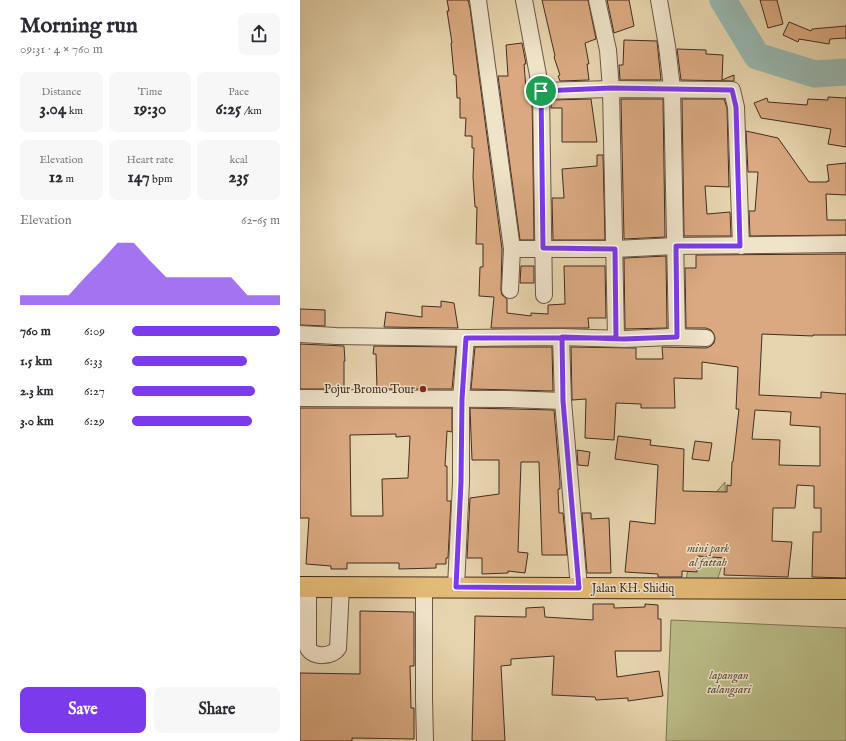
<!DOCTYPE html>
<meta charset="utf-8">
<style>
:root{--surface:#fff;--page:#f7f7f7;--text:#2b2b33;--muted:#7c7c81;--accent:#7c3aed}
body{margin:0;font-family:"IM FELL English",serif;background:var(--page);color:var(--text);height:100vh;display:flex;flex-direction:column;font-size:15px;white-space:nowrap}
*{box-sizing:border-box;margin:0}
p{font-size:13px;color:var(--muted)}
.icon{flex:none;width:22px;height:22px;fill:none;stroke:currentColor;stroke-width:2;stroke-linecap:round;stroke-linejoin:round}
.map{position:relative;flex:1;overflow:hidden}
.panel{display:flex;flex-direction:column;background:var(--surface);width:300px}
.panel>*{flex:none}
.pin{position:absolute;display:grid;place-items:center;width:34px;height:34px;color:#fff;margin:-17px;border:2px solid #fff;border-radius:50%;box-shadow:0 1px 4px #0007}
.round{display:grid;place-items:center;flex:none;width:42px;height:42px;border-radius:8px;background:var(--page)}
.head{display:flex;align-items:center;justify-content:space-between;height:68px;padding:0 20px}
h1{font-size:22px;font-weight:700;line-height:30px}
.stats{display:grid;grid-template-columns:repeat(3,1fr);gap:6px;height:68px;padding:4px 20px}
.stats div{display:grid;align-content:center;border-radius:8px;background:var(--page);text-align:center}
.stats b{font-size:17px;font-weight:700}
.stats small{font-size:11px;font-weight:400}
.stats p{font-size:11px}
.chart{height:112px;padding:8px 20px}
.chart p{display:flex;justify-content:space-between}
.chart svg{width:100%;height:72px;margin-top:4px;fill:var(--accent);opacity:.7}
.action{display:flex;gap:8px;margin-top:auto;padding:8px 20px}
.action a{flex:1;height:46px;border-radius:8px;background:var(--accent);color:#fff;font-size:16px;font-weight:700;line-height:46px;text-align:center}
.action a+a{background:var(--page);color:var(--text)}
ul{padding:0 20px;list-style:none;font-size:13px}
li{display:grid;grid-template-columns:64px 48px 1fr;align-items:center;height:30px}
li i{height:10px;border-radius:5px;background:var(--accent)}
main{display:flex;flex:1;min-height:0}
.map>svg:first-child{display:block}
.green{fill:#b9bc87;stroke:#7e7454}
.lines{fill:none;stroke-linecap:round;stroke-linejoin:round}
.river{stroke:#97b7b1;stroke-width:27}
.building{fill:#daa981;stroke:#432c22;fill-rule:evenodd}
.minor-casing{stroke:#6c5645;stroke-width:18}
.major-casing{stroke:#432c22;stroke-width:22}
.minor{stroke:#efe3ca;stroke-width:16}
.major{stroke:#e3ba76;stroke-width:20}
.route-casing{stroke:#fff;stroke-width:8}
.route{stroke:#7c3aed;stroke-width:5}
.poi-dot{fill:#8f2418;stroke:#efe3ca;stroke-width:1.5}
.labels{text-anchor:middle;stroke-width:3;stroke-linejoin:round;paint-order:stroke}
.poi-label{font-size:12px;fill:#432c22;stroke:#efe3ca;text-anchor:end}
.park-label{font-size:12px;font-style:italic;fill:#5b4936;stroke:#efe3ca}
.street-label{font-size:12px;fill:#432c22;stroke:#efe3ca}
</style>
<main>
<section class="panel">
<div class="head"><div><h1>Morning run</h1><p>09:31 · 4 × 760 m</p></div><a class="round"><svg class="icon" aria-label="share" viewBox="0 0 24 24"><path d="M12 15V3M7 8l5-5 5 5M5 13v7h14v-7"/></svg></a></div>
<div class="stats">
<div><p>Distance</p><b>3.04<small> km</small></b></div>
<div><p>Time</p><b>19:30</b></div>
<div><p>Pace</p><b>6:25<small> /km</small></b></div>
</div>
<div class="stats">
<div><p>Elevation</p><b>12<small> m</small></b></div>
<div><p>Heart rate</p><b>147<small> bpm</small></b></div>
<div><p>kcal</p><b>235</b></div>
</div>
<div class="chart"><p><span>Elevation</span>62–65 m</p>
<svg viewBox="0 0 160 44" preserveAspectRatio="none"><path d="M0 44V38L10 38L20 38L30 38L40 27L50 17L60 6L70 6L80 17L90 27L100 27L110 27L120 27L130 27L140 38L150 38L160 38V44z"/></svg>
</div>
<ul>
<li><b>760 m</b>6:09<i style="width:100%"></i></li>
<li><b>1.5 km</b>6:33<i style="width:78%"></i></li>
<li><b>2.3 km</b>6:27<i style="width:83%"></i></li>
<li><b>3.0 km</b>6:29<i style="width:81%"></i></li>
</ul>
<div class="action"><a>Save</a><a>Share</a></div>
</section>
<div class="map">
<svg width="546" height="741" viewBox="0 0 546 741">
<rect width="100%" height="100%" fill="#e6d4ad"/>
<filter id="stains"><feTurbulence type="fractalNoise" baseFrequency=".005" numOctaves="4"/><feColorMatrix values="0 0 0 0 .2 0 0 0 0 .09 0 0 0 0 .02 0 0 0 .5 -.17"/></filter>
<radialGradient id="worn" r=".72"><stop offset=".6" stop-color="#630" stop-opacity="0"/><stop offset="1" stop-color="#630" stop-opacity=".3"/></radialGradient>
<g class="green">
<path d="M425 482 426 531 424 559 417 581 386 580 398 513Z"/>
<path d="M371 620 546 628V741H366Z"/>
</g>
<g class="lines">
<path class="river" d="M423 0 457 56 515 74 546 72"/>
</g>
<g class="building">
<path d="M147 0H168L170 8 202 249 201 290 202 295 207 299V313L231 316V313L248 314V305L265 304 264 266H305L306 318H288L289 328H191L194 297 179 296 180 267H183V244H176L177 207H175L173 177 174 148H172V136H165L166 118H160V98H157L156 75H154L151 43H152L147 11H149Z"/>
<path d="M242 0H288L296 39 285 43 289 64H287L289 80 260 81 258 76 260 75 254 57 255 56Z"/>
<path d="M307 0H329L334 26 314 33Z"/>
<path d="M460 0H477L483 24 468 28Z"/>
<path d="M489 22 511 31 512 29 546 26V38L530 39 529 44 499 39 498 42 483 35Z"/>
<path d="M324 40 357 41 361 80H320L319 65H323Z"/>
<path d="M222 43 226 64H224L226 89H231L232 92 234 240H220L198 76H208L206 45Z"/>
<path d="M377 49 406 50V54L423 55 422 80 434 75V81L381 80Z"/>
<path d="M528 97 546 98V147L528 144 531 129 461 118 454 103 467 98 468 102 507 105 508 99 528 100Z"/>
<path d="M291 99 297 142H262V108H251V100Z"/>
<path d="M321 99H363L365 237 324 239Z"/>
<path d="M382 99H424L427 108 429 187 405 186 407 214 430 212 431 236H384Z"/>
<path d="M446 131 478 138 509 182H527V181H529L527 165 546 163V195L526 194 527 220H546V235L450 236 449 211H455L458 172H448Z"/>
<path d="M297 155H303L305 240H253L252 198H264L262 169 297 166Z"/>
<path d="M546 254V335H513V336L462 334 459 395 521 398V392L546 394V578L512 577 513 532H521V508H514V486L497 485 495 508H473L472 541 492 542 488 577 424 575 425 558 398 556 397 572 382 571V577H358V574L325 572 330 521 355 524 358 465 315 459 318 436 351 440 350 445 384 449 383 491 427 492V485L431 486 432 462H433L439 409H436L438 367 402 362V379L374 378 375 408H341V404L316 403 314 440 285 438 286 399 272 400 271 347 336 348V359H363L362 347 406 348 411 346 414 343 415 338 414 334 411 330 406 328H386L385 268H396V255ZM455 410 491 412 490 425 520 427V466L479 465 480 440 452 439Z"/>
<path d="M366 256 367 328 325 329 324 258Z"/>
<path d="M221 266H234V283H220Z"/>
<path d="M141 301 154 303 158 328 84 327 86 312 122 317V306L141 307Z"/>
<path d="M0 309 25 310V326L0 325Z"/>
<path d="M0 344 44 346 45 361H44V389H0Z"/>
<path d="M74 346 156 347 152 389H77L76 354H73Z"/>
<path d="M175 347H252L253 391 171 389Z"/>
<path d="M0 408H152V432L147 431 145 466H147V501H151L148 558H146V564H136V568L99 569V563H47V569H31V566L6 564 9 518H0ZM96 434V437L110 436 108 478 82 479 83 516H51L50 435Z"/>
<path d="M170 408 254 410 260 482V489H258L259 513H263L267 555H242L239 462H221L218 552 228 553 225 573 208 571V573L182 574V558H167L170 498 199 494V460H172Z"/>
<path d="M395 441 412 443 409 461 392 459Z"/>
<path d="M277 450 290 452 288 466 278 465Z"/>
<path d="M282 513H291V519L309 518 311 573H287Z"/>
<path d="M293 604H314V608L345 607V604L358 605V619H361V651H315L317 677 359 671 363 696 328 701V698L296 700 295 697 252 695 254 656 211 659V665L201 666 205 741H172L175 616 226 617V608L244 607 245 617 293 620Z"/>
<path d="M60 611 114 612V666H110L111 708H114V739L52 738V741H0V673L60 674Z"/>
</g>
<g class="lines">
<g class="minor-casing">
<g id="minor">
<path d="M178 0 212 249 210 290"/>
<path d="M224 0 241 91 244 295"/>
<path d="M297 0 308 50 311 89 316 338"/>
<path d="M359 0 367 46 372 88 377 337"/>
<path d="M241 91 311 89 432 90 436 107 441 246"/>
<path d="M212 249H315L376 246 546 244"/>
<path d="M0 334 36 336 169 338 261 337 324 339 371 337 406 338"/>
<path d="M261 337 263 401 279 588"/>
<path d="M0 398 208 399 263 401"/>
<path d="M8 587V648C13 658 32 657 38 648L41 586"/>
<path d="M124 587V699L125 741"/>
<path d="M156 587 161 482V399L166 338"/>
</g>
</g>
<g class="major-casing">
<path id="major" d="M0 587 546 589"/>
</g>
<use href="#minor" class="minor"/>
<use href="#major" class="major"/>
</g>
<g class="lines">
<g class="route-casing">
<path id="route" d="M241 91 243 248 315 249 316 338H166L162 399 161 482 156 587 279 588 263 401 262 337 324 339 377 337 376 246H440L436 107 432 90 311 88 241 91"/>
</g>
<use href="#route" class="route"/>
</g>
<circle class="poi-dot" cx="123" cy="389" r="4"/>
<g class="labels">
<g class="poi-label">
<text x="115" y="393">Pojur Bromo Tour</text>
</g>
<g class="park-label">
<text x="408" y="552">mini park<tspan x="408" dy="14">al fattah</tspan></text>
<text x="429" y="679">lapangan<tspan x="429" dy="14">talangsari</tspan></text>
</g>
<g class="street-label">
<text x="333" y="592">Jalan KH. Shidiq</text>
</g>
</g>
<rect width="100%" height="100%" filter="url(#stains)"/>
<rect width="100%" height="100%" fill="url(#worn)"/>
</svg>
<div class="pin" style="left:241px;top:91px;background:#1e9e55"><svg class="icon" aria-label="arrive" viewBox="0 0 24 24"><path d="M6 21V4h12l-3 4 3 4H6"/></svg></div>
</div>
</main>
